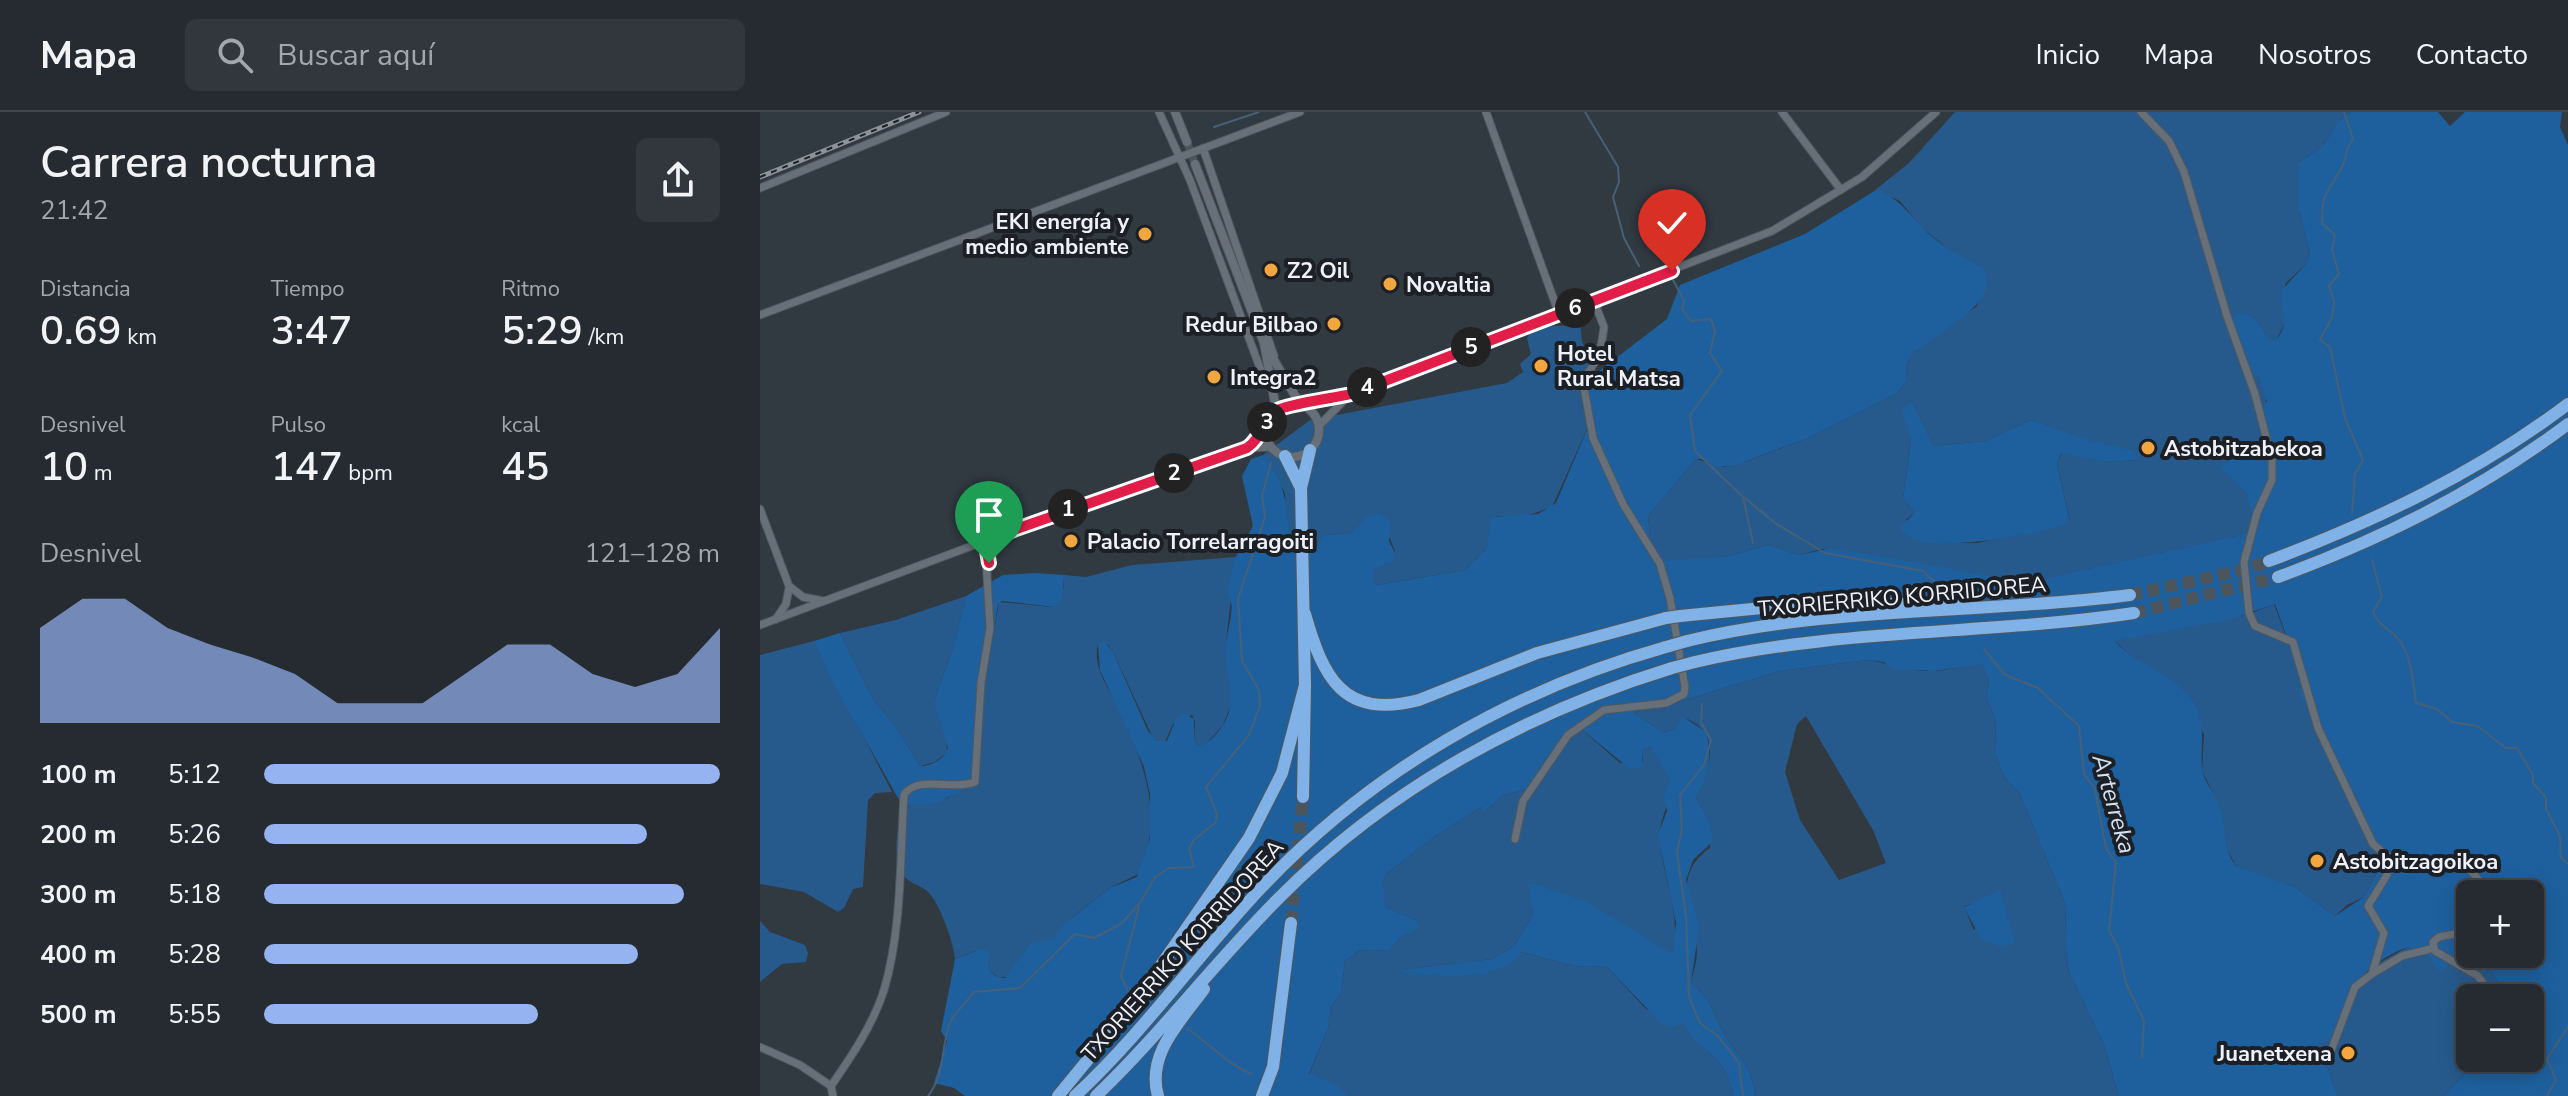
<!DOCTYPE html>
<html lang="es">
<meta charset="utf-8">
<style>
:root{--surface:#252b31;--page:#31373d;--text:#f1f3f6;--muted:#a3a7ab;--line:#42474d;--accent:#95b2f1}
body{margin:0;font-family:"Nunito Sans",sans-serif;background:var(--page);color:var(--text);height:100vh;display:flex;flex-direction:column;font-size:30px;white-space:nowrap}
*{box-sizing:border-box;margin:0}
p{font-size:26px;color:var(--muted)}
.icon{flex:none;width:44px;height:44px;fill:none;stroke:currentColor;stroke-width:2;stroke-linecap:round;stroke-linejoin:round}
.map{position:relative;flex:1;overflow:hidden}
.sheet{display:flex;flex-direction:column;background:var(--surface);width:760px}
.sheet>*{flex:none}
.tools{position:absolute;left:1696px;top:768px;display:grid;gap:16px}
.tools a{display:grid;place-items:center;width:88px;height:88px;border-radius:12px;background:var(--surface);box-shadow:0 4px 20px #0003,0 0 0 2px var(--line);font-size:40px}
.pin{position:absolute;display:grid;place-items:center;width:68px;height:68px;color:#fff;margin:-82px -34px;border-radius:50% 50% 50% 0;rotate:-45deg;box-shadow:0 0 8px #0007}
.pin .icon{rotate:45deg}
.km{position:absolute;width:40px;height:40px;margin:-20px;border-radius:50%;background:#222;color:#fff;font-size:22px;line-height:40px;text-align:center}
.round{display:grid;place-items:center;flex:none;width:84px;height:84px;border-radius:12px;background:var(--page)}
.overview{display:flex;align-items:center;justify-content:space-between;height:136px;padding:0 40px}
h1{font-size:44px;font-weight:600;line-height:60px}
.stats{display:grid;grid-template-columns:repeat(3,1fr);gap:12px;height:136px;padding:8px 40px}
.stats div{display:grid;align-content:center}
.stats b{font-size:40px;font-weight:600}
.stats small{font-size:22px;font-weight:400}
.stats p{font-size:22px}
.chart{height:224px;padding:16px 40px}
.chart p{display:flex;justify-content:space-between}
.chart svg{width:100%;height:144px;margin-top:8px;fill:var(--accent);opacity:.7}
ul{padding:0 40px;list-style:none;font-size:26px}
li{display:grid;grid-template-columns:128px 96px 1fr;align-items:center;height:60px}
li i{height:20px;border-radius:10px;background:var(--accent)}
header{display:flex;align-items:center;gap:48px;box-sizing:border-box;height:112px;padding:0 40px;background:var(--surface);border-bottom:2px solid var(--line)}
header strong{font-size:38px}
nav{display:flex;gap:44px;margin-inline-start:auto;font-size:28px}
.search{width:560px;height:72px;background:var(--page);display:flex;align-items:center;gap:20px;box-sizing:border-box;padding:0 28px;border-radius:12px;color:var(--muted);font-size:30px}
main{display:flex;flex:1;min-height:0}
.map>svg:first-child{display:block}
.green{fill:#275a8c;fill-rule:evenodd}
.forest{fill:#1e609e;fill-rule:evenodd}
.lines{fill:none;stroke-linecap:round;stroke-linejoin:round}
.stream{stroke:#476078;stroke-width:2}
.tertiary-tunnel{stroke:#4d555c;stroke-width:8;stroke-dasharray:8 4;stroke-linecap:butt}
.motorway-tunnel{stroke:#4d555c;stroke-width:12;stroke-dasharray:12 6;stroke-linecap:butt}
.minor-casing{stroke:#50575d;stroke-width:9}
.tertiary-casing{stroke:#50575d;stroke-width:10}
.motorway-casing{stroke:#50575d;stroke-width:14}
.minor{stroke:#676f79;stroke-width:7}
.tertiary{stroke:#676f79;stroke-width:8}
.motorway{stroke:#80b2e7;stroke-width:12}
.rail-casing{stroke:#8c9299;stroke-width:5}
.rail{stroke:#1c1f23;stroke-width:2;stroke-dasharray:6;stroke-linecap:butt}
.motorway-bridge-casing{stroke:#50575d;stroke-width:14;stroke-linecap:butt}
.motorway-bridge{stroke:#80b2e7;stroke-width:12}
.route-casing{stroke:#fff;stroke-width:16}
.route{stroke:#e11d48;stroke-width:10}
.poi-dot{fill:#f1a640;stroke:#1c1f23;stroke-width:3}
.labels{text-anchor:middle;stroke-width:8;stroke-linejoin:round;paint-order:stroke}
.poi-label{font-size:22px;font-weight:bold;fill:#eef2f8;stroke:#1c1f23;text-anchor:start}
.street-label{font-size:22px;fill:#eef2f8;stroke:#1c1f23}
.water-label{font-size:24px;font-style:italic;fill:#d2e2f3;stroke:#1c1f23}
</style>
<header>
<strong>Mapa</strong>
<div class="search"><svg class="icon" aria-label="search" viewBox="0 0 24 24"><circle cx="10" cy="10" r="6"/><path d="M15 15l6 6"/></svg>Buscar aquí</div>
<nav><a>Inicio</a><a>Mapa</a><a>Nosotros</a><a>Contacto</a></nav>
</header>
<main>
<section class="sheet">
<div class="overview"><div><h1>Carrera nocturna</h1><p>21:42</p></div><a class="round"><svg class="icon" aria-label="share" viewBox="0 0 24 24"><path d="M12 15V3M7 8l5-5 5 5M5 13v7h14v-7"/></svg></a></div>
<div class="stats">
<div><p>Distancia</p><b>0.69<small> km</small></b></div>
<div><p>Tiempo</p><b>3:47</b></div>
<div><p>Ritmo</p><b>5:29<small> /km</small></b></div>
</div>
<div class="stats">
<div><p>Desnivel</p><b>10<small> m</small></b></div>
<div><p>Pulso</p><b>147<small> bpm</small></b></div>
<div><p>kcal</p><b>45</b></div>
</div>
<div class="chart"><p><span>Desnivel</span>121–128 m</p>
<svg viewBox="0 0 160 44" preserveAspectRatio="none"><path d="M0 44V15L10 6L20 6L30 15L40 20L50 24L60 29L70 38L80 38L90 38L100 29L110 20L120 20L130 29L140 33L150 29L160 15V44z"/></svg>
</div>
<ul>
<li><b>100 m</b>5:12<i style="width:100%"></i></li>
<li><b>200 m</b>5:26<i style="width:84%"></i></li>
<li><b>300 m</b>5:18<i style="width:92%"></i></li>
<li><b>400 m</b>5:28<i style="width:82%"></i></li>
<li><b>500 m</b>5:55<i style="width:60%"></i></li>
</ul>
</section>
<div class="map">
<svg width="1808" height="984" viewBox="0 0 1808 984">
<rect width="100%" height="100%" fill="#313941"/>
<g class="green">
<path d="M1195 0H1591L1577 11 1563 34 1539 50V98L1550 142 1546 152 1525 172 1526 208 1517 227 1510 228 1495 206 1485 201 1496 261 1506 283V294L1498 304 1508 337 1500 347 1474 342 1462 355 1487 382 1495 420 1279 468 1249 467 1062 437 1039 443 1008 433 968 444 903 450 890 425 888 404 936 347 964 355 987 349 1051 325 1137 281 1147 269 1146 254 1152 243 1170 225 1216 195 1228 170 1219 154 1201 147 1161 115 1140 89 1115 78 1149 51ZM1152 289 1174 334 1225 329 1271 308 1378 348 1346 350 1302 340 1297 351 1310 410 1217 431H1176L1146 408 1155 400 1143 387 1151 329 1143 297Z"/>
<path d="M820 208 822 230 834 250 829 264 831 308 792 395 766 404H736L727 436 705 458 617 473 613 468V458L629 451 635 439 629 424 608 405 591 421 564 423 559 435 528 436 525 381 503 343 550 308 747 271 763 260 760 252 771 242 767 226 772 217C788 210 805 219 820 208Z"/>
<path d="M476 445 465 537 472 590 463 613 446 632 438 634 434 631 435 609 432 603 413 612 405 630 394 628 352 538 348 533 338 532C332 552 347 573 355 590 382 645 405 700 380 761L350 776 311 806 293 827 263 845 247 865H239C227 859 226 852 229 840L215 839 195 847C194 831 179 789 167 779 159 772 147 771 142 761 131 741 139 714 142 693L186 687 208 673 239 490 292 495 304 476V463L326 465 372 453Z"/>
<path d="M206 484 193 536 174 589 186 621 187 640 175 650 160 654 134 612 113 587 80 521 136 508Z"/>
<path d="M1514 492 1537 553 1624 748 1604 785 1587 793 1575 804 1535 775 1477 756 1467 737 1461 696 1442 659 1444 623 1419 574 1382 554 1354 528 1492 501Z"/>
<path d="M54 529 132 680 115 681 108 688 103 775 93 777 84 796 78 800 44 780 0 772V543Z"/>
<path d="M1108 548C1130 551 1148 560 1172 559 1189 559 1206 552 1224 551L1229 568 1226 584 1236 610 1235 641 1244 665 1260 682 1306 794 1305 832 1309 860 1344 933 1359 984H996C988 946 981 951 965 923 949 897 957 893 931 871 933 861 937 850 937 840 935 799 909 765 950 736V711L936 686C951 656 963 618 922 605L915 616 904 621 874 601 881 596 902 595 1020 559ZM1046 604 1113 718 1126 751 1079 768 1040 708 1025 660 1037 612ZM1227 787 1214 819 1204 794Z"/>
<path d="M820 616 860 651 883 650V637L891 635C898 643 907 657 910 667 914 685 900 704 900 721 900 763 923 799 912 843L769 770 773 802 754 834 732 847 642 858 706 863 761 840 814 854 847 855 886 897 923 910C942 945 965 938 973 984H588L549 963 568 916 571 894 581 881 585 849 600 838 629 839 656 808 626 795 621 769 626 762 674 725 721 695 726 698 742 684 766 677 787 646Z"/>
<path d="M0 809 10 820 45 833 48 841 46 850 22 852 0 870Z"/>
<path d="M1648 835 1669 844 1700 848 1710 838V842H1719L1749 886H1710V946H1719L1684 984H1578L1560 935H1553L1583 900 1591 876 1617 852Z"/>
</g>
<g class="forest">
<path d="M1591 0H1678L1690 14 1705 0H1802L1800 15 1808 33V984H1684L1719 946H1770V886H1749L1719 842H1770V782H1710V838L1680 860 1669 844 1648 835C1610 849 1580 877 1586 919L1555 934 1560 935 1578 984H1359L1344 933 1309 860 1305 832 1306 794 1260 682 1244 665 1235 641 1236 610 1226 584 1229 568 1223 552 1174 559 1134 557 1124 550 1108 548 1020 559 902 595 881 596 874 601 904 621 915 616 922 604 946 620C953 647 949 661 936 686L950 711 953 729 933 748 926 768 939 814 931 871C957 893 949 897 965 923 981 951 988 946 996 984H973C965 938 942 945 923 911L911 915 902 912 847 855 814 854 761 840C736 871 687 863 650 862L641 858 732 847 754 834 773 802 768 770 825 789 912 842 916 811 898 723 907 699 904 683 910 668 891 635 883 637 882 655 870 657 820 616 787 646 766 677 742 684 725 699 721 695 674 725 626 762 622 769 626 795 656 808 660 815 642 824 629 839 600 838 585 849 581 881 571 894 568 916 549 962 577 973 588 984H205L194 976 174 971 187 929 181 919 195 847 221 837 230 840C225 853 229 865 245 866L271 831 293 827 305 811 350 776 377 765 390 727V682L384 655 340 558 338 532 344 530 352 538 388 619 397 629H407L416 607 423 601 434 607V629L438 634C447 632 452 627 458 620 482 591 464 568 465 536 466 521 478 492 467 481L475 446 493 414 482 364 491 347 503 343C527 373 529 399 528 436L558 435 564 423 591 421 607 405 619 401 631 410 629 429 636 443 632 450 613 458V468L617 473 705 458 727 436 731 405 778 402 796 391 831 308 826 269 907 207 920 173 1045 122 1116 78C1138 86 1145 97 1160 113 1177 132 1201 145 1223 156 1247 189 1171 223 1152 243L1146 254 1147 269 1137 281 1051 325 976 353 956 355 943 347H936L888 404 890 425 903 449 968 444 1008 433 1039 443 1072 436 1249 467 1278 468 1494 420 1487 382 1461 355 1478 340 1498 347 1508 337 1498 304 1507 289 1499 267 1484 247 1472 211 1476 204 1484 200 1495 206 1510 228 1517 227C1531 209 1519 198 1521 179L1546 152 1550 142 1539 98V50L1563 34 1577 11ZM1515 492 1537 553 1542 587 1595 683 1624 748 1604 785 1575 804 1535 775 1477 755C1462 738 1467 717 1461 696 1457 683 1444 671 1442 657 1440 635 1446 616 1436 595 1422 564 1377 555 1355 529L1471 507Z"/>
<path d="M1152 289 1174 334 1225 329 1271 308 1324 327 1374 339 1378 348 1346 350 1301 341 1297 351 1310 411C1284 421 1149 449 1141 415L1155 400 1143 387 1151 329 1142 297Z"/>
<path d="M275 461 304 463 303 485 294 495 242 489 238 492 216 636 218 670 177 691 142 693 76 576 54 529 80 521 113 587 134 612 160 654C172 654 183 648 188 636L174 589 193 536 206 484 243 463Z"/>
<path d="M1240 778 1255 830 1242 835 1221 827 1204 795Z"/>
</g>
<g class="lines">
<g class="stream">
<path d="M825 0 858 55 859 70 853 85 864 126 879 154"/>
<path d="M1584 0 1593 27C1585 37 1587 47 1581 57 1567 82 1562 79 1562 111L1575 123 1572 138 1579 162 1569 174 1574 189 1572 205 1560 228 1570 235 1585 306 1603 348 1595 362 1592 401"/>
<path d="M454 15 499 0"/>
<path d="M913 168 924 188 922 197 931 209 951 207 955 219 950 241 962 259 930 303 935 339 983 385 993 431"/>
<path d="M985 386 1015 411 1065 441 1163 459 1179 474"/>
<path d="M1612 448 1622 485 1613 500C1617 513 1632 518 1640 529 1652 547 1653 570 1656 591L1677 597 1692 610 1717 614 1746 636H1757L1773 663V671L1786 686V697L1800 724 1801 746 1808 752"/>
<path d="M1224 537 1245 563 1278 576 1319 614 1324 662 1335 677 1346 737 1356 750 1349 818 1358 836 1366 871 1384 909 1382 945"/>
<path d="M942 592 941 610 951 628 944 653 920 683 922 717 917 740 926 805 929 885 940 911 958 924 979 951 983 984"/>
<path d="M369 881 361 864 379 795"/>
<path d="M427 916 471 951 491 962"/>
<path d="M168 984C186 961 180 937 190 911 195 900 207 890 214 880L260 876 315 822 334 826 362 811 380 791 395 765 409 756 434 755 429 737 434 728 456 710 457 702 446 675 489 623 500 594 499 578 482 549 478 487 505 405 502 384 511 351"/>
<path d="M1787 984 1796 968 1787 947 1808 915"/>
</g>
<path class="tertiary-tunnel" d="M427 30 435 52"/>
<g class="motorway-tunnel">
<path d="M1370 483 1484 458 1509 449"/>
<path d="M1374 501 1518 465"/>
<path d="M531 811 543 685"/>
</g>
<g class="minor-casing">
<g id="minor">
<path d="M399 0 430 68 503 264 511 272"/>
<path d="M726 0 799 202"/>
<path d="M1022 0 1081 78"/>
<path d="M1381 0 1409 29 1424 60 1467 204 1495 282 1512 348V368L1497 401 1484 450 1489 501 1495 514 1533 530 1558 616 1613 732 1628 745 1627 763 1608 794 1624 821 1612 862 1595 875 1571 939"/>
<path d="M443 36 514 244"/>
<path d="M0 76 186 0"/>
<path d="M0 203 540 0"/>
<path d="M544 294 591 282 1012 119 1102 65 1176 0"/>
<path d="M559 314 589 283"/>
<path d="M488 335 505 316"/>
<path d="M0 397 29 474 43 485 63 489"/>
<path d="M16 507 26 492 29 476"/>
<path d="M0 513 359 379 487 336 511 335"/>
<path d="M755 727 763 689 808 623 844 598 906 591 924 582 925 575 910 486 900 452 863 392 833 326 823 270 840 241 844 215 834 189"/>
<path d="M1627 750C1666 755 1708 732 1725 782"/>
<path d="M1710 819 1679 825 1673 830 1675 839 1718 864 1733 886"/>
<path d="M1612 862 1642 844 1674 836"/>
<path d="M0 935 40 953 71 974"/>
<path d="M73 984 71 974C91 945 113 913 124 878 142 817 140 747 144 683 158 662 193 679 215 670L221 571 230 516 225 428"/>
</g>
</g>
<g class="tertiary-casing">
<g id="tertiary">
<path d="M415 0 427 30"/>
<path d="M435 52 504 231 516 297"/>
<path d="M508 238 540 292"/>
<circle cx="532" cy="318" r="27"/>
</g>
</g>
<g class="motorway-casing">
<g id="motorway">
<path d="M525 344 541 376"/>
<path d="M1509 449C1615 409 1717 361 1808 292"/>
<path d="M1518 465C1622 427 1719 379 1808 312"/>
<path d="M545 502C563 565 583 608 659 588L777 541 906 506"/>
<path d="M920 504 1022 494 1197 491"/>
<path d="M927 529C1070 494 1224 502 1370 483"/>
<path d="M935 550C1080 516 1228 523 1374 501"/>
<path d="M543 685 545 573 541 376 550 338"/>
<path d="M298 984 377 888 489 726 522 661 545 573"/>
<path d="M315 984C383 921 437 844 501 776 611 659 752 578 906 535"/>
<path d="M336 984C402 921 457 847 522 783 630 675 766 601 912 556"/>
<path d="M398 984C386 942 421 909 444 877"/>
<path d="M502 984 513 955 531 811"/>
</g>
</g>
<use href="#minor" class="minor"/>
<use href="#tertiary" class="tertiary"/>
<use href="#motorway" class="motorway"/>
<g class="rail-casing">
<path id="rail" d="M0 65 159 0"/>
</g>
<use href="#rail" class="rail"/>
<g class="motorway-bridge-casing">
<g id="motorway-bridge">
<path d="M906 506 920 504"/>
<path d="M906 535 927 529"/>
<path d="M912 556 935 550"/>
</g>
</g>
<use href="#motorway-bridge" class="motorway-bridge"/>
</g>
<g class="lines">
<g class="route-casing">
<path id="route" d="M229 451 225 428 487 336C501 326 502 312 512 301 519 293 575 286 591 282L912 159"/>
</g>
<use href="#route" class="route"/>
</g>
<g class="poi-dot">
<circle cx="385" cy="122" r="8"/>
<circle cx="511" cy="158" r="8"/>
<circle cx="630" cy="172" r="8"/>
<circle cx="574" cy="212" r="8"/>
<circle cx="781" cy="254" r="8"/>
<circle cx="454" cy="265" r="8"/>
<circle cx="1388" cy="336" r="8"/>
<circle cx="311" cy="429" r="8"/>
<circle cx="1557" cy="749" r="8"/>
<circle cx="1588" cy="941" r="8"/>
</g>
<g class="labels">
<g class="poi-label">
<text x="369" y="117" text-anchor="end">EKI energía y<tspan x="369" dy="25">medio ambiente</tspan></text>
<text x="527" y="166">Z2 Oil</text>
<text x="646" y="180">Novaltia</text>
<text x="558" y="220" text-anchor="end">Redur Bilbao</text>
<text x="797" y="249">Hotel<tspan x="797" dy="25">Rural Matsa</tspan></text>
<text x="470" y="273">Integra2</text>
<text x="1404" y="344">Astobitzabekoa</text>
<text x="327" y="437">Palacio Torrelarragoiti</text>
<text x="1573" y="757">Astobitzagoikoa</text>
<text x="1572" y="949" text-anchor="end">Juanetxena</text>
</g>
<g class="street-label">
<text transform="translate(1142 484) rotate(-5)" y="8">TXORIERRIKO KORRIDOREA</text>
<text transform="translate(422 838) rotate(-48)" y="8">TXORIERRIKO KORRIDOREA</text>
</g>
<g class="water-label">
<text transform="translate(1354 692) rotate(74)" y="8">Arterreka</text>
</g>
</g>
</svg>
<div class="tools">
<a>+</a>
<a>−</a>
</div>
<div class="pin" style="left:229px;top:451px;background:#1e9e55"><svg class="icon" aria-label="arrive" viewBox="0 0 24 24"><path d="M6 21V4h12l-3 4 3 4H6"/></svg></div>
<div class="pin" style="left:912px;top:159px;background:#d93025"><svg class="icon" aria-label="check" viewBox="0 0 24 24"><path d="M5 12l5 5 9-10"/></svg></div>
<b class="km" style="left:308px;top:397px">1</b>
<b class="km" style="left:414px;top:361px">2</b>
<b class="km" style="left:507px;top:310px">3</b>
<b class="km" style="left:607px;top:275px">4</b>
<b class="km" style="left:711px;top:235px">5</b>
<b class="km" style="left:815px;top:196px">6</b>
</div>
</main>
